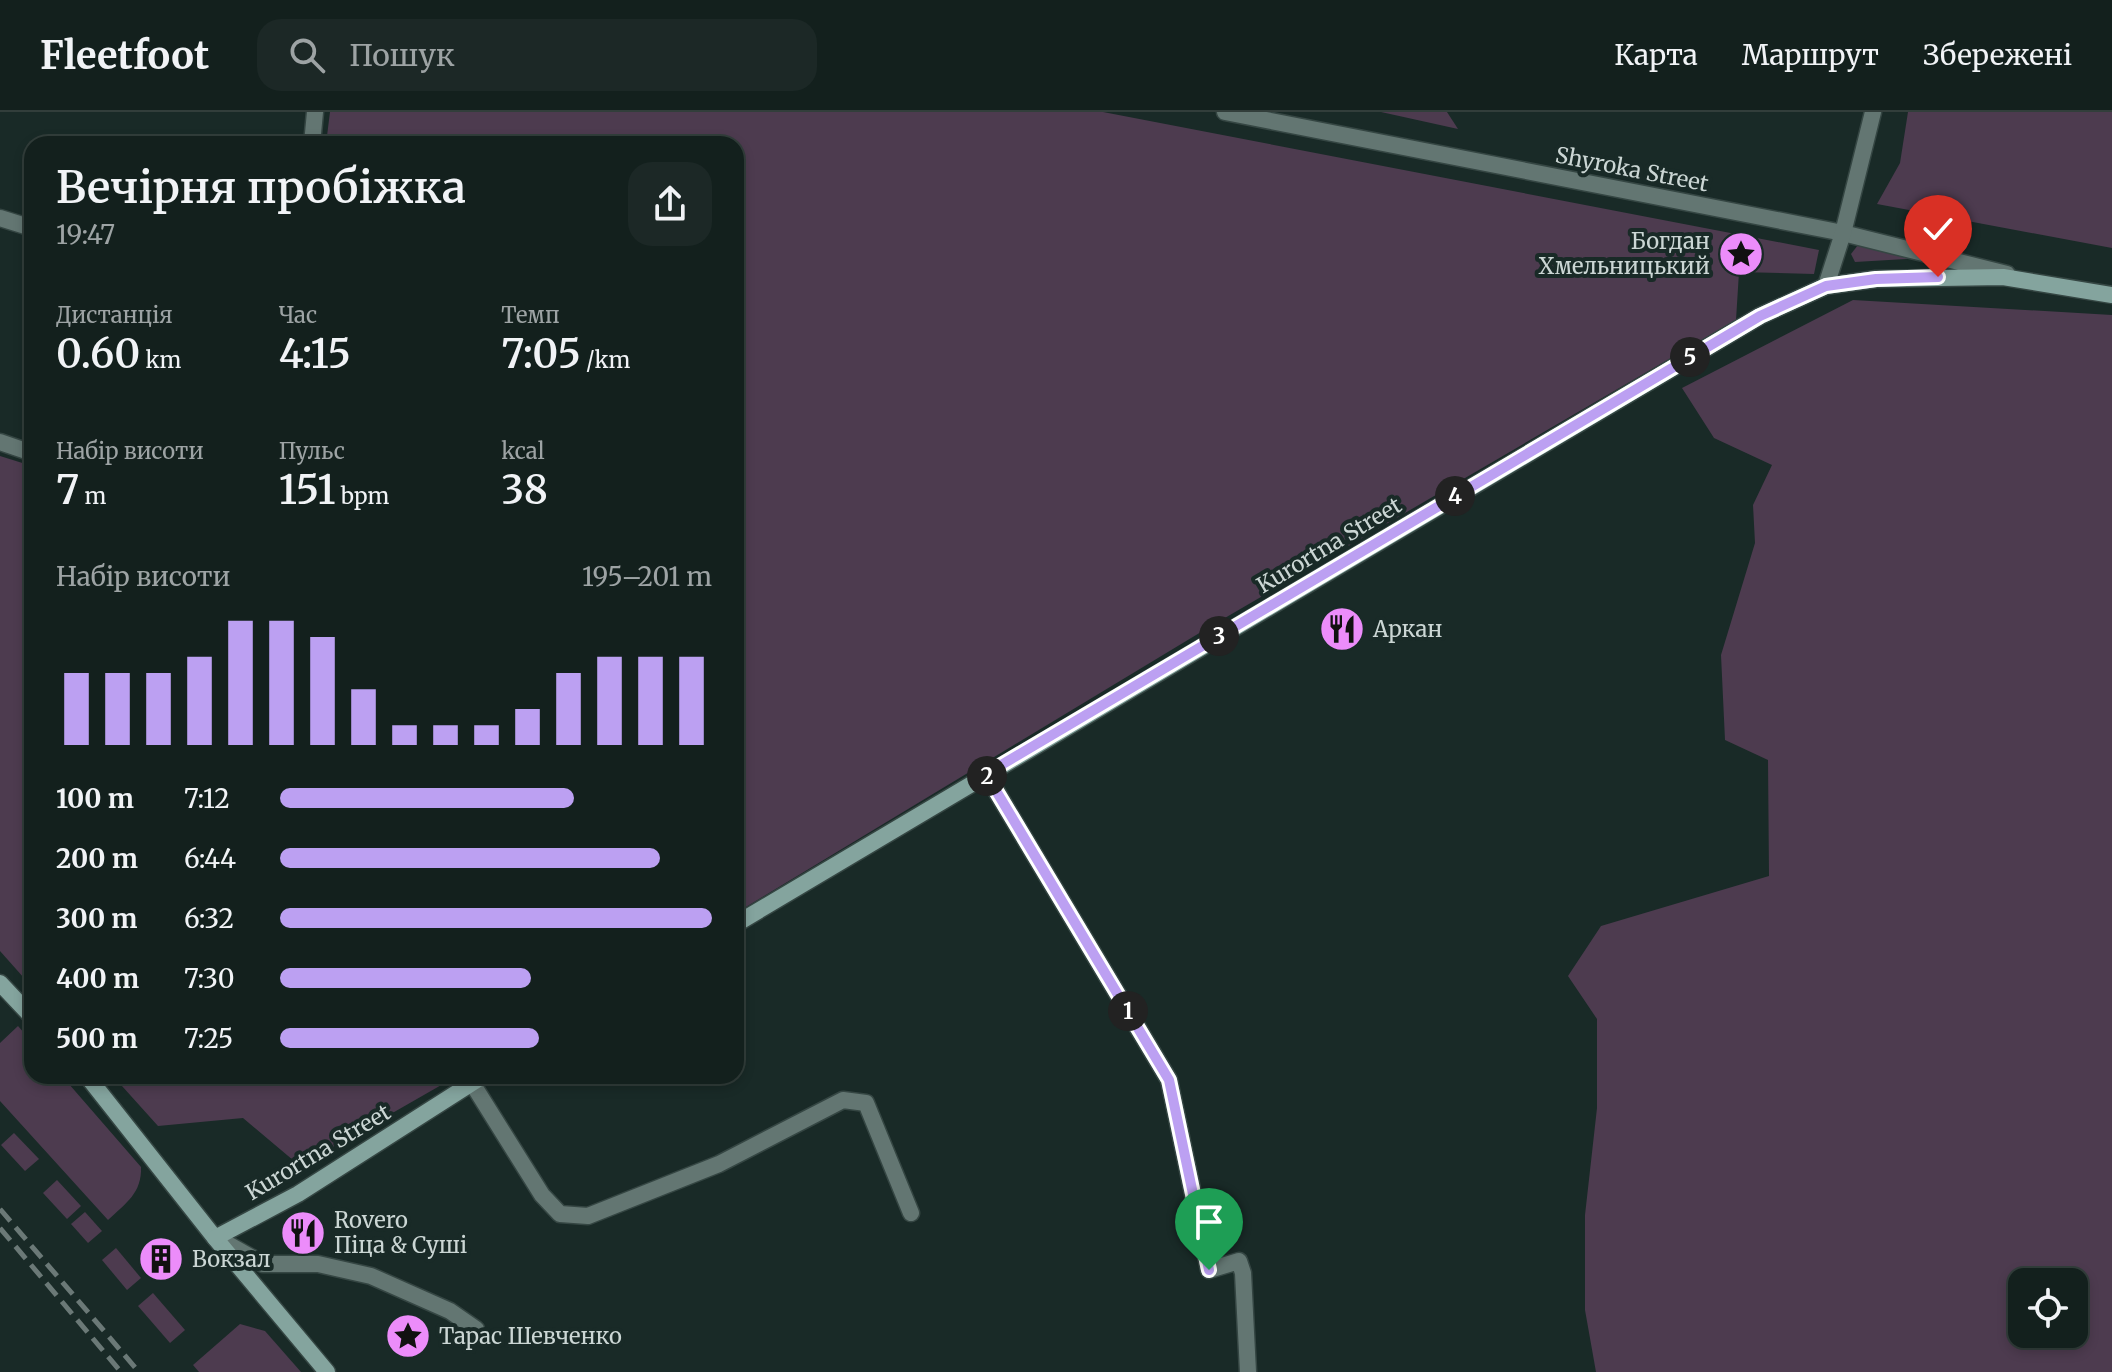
<!DOCTYPE html>
<html lang="uk">
<meta charset="utf-8">
<style>
:root{--surface:#13201d;--page:#1c2826;--text:#f1f3f6;--muted:#9da3a4;--line:#323e3b;--accent:#bca0f2}
body{margin:0;font-family:Merriweather,serif;background:var(--page);color:var(--text);height:100vh;display:flex;flex-direction:column;font-size:30px;white-space:nowrap}
*{box-sizing:border-box;margin:0}
p{font-size:26px;color:var(--muted)}
.icon{flex:none;width:44px;height:44px;fill:none;stroke:currentColor;stroke-width:2;stroke-linecap:round;stroke-linejoin:round}
.map{position:relative;flex:1;overflow:hidden}
.panel{position:absolute;left:24px;top:24px;width:720px;height:948px;display:flex;flex-direction:column;background:var(--surface);border-radius:24px;box-shadow:0 4px 12px #0003,0 0 0 2px var(--line)}
.panel>*{flex:none}
.buttons{position:absolute;left:2008px;top:1156px;display:grid;gap:16px}
.buttons a{display:grid;place-items:center;width:80px;height:80px;border-radius:16px;background:var(--surface);box-shadow:0 4px 12px #0003,0 0 0 2px var(--line);font-size:40px}
.pin{position:absolute;display:grid;place-items:center;width:68px;height:68px;color:#fff;margin:-82px -34px;border-radius:50% 50% 50% 0;rotate:-45deg;box-shadow:0 0 8px #0007}
.pin .icon{rotate:45deg}
.km{position:absolute;width:40px;height:40px;margin:-20px;border-radius:50%;background:#222;color:#fff;font-size:22px;line-height:40px;text-align:center}
.round{display:grid;place-items:center;flex:none;width:84px;height:84px;border-radius:24px;background:var(--page)}
.overview{display:flex;align-items:center;justify-content:space-between;height:136px;padding:0 32px}
h1{font-size:44px;font-weight:600;line-height:60px}
.figures{display:grid;grid-template-columns:repeat(3,1fr);gap:12px;height:136px;padding:8px 32px}
.figures div{display:grid;align-content:center}
.figures b{font-size:40px;font-weight:600}
.figures small{font-size:22px;font-weight:400}
.figures p{font-size:22px}
.chart{height:224px;padding:16px 32px}
.chart p{display:flex;justify-content:space-between}
.chart svg{width:100%;height:144px;margin-top:8px;stroke:var(--accent);stroke-width:6}
ul{padding:0 32px;list-style:none;font-size:26px}
li{display:grid;grid-template-columns:128px 96px 1fr;align-items:center;height:60px}
li i{height:20px;border-radius:10px;background:var(--accent)}
header{display:flex;align-items:center;gap:48px;box-sizing:border-box;height:112px;padding:0 40px;background:var(--surface);border-bottom:2px solid var(--line)}
header strong{font-size:38px}
nav{display:flex;gap:44px;margin-inline-start:auto;font-size:28px}
.search{width:560px;height:72px;background:var(--page);display:flex;align-items:center;gap:20px;box-sizing:border-box;padding:0 28px;border-radius:24px;color:var(--muted);font-size:30px}
.map>svg:first-child{display:block}
.green{fill:#4d3b4f;fill-rule:evenodd}
.lines{fill:none;stroke-linecap:round;stroke-linejoin:round}
.street-casing{stroke:#354643;stroke-width:19}
.secondary-casing{stroke:#354643;stroke-width:19}
.street{stroke:#637672;stroke-width:16}
.secondary{stroke:#84a49e;stroke-width:16}
.rail{stroke:#6b7977;stroke-width:5;stroke-dasharray:16 8;stroke-linecap:butt}
.route-casing{stroke:#fff;stroke-width:16}
.route{stroke:#bca0f2;stroke-width:10}
.labels{text-anchor:middle;stroke-width:8;stroke-linejoin:round;paint-order:stroke}
.street-label{font-size:22px;fill:#cbd6d4;stroke:#192a27}
.poi-label{font-size:22px;fill:#cbd6d4;stroke:#192a27;text-anchor:start}
</style>
<header>
<strong>Fleetfoot</strong>
<div class="search"><svg class="icon" aria-label="search" viewBox="0 0 24 24"><circle cx="10" cy="10" r="6"/><path d="M15 15l6 6"/></svg>Пошук</div>
<nav><a>Карта</a><a>Маршрут</a><a>Збережені</a></nav>
</header>
<div class="map">
<svg width="2112" height="1260" viewBox="0 0 2112 1260">
<rect width="100%" height="100%" fill="#192a27"/>
<g class="green">
<path d="M330 0H1103L1819 138 1814 162 1739 160 1736 208 1206 517 736 801V32H326Z"/>
<path d="M1381 0H1447L1458 17Z"/>
<path d="M1908 0H2112V136L1877 92 1900 51Z"/>
<path d="M1858 133H1863L1923 146 1855 150 1851 142Z"/>
<path d="M1853 188 2112 203V1260H1596L1585 1198V1103L1597 996V907L1568 864 1601 814 1769 764 1768 648 1725 628 1721 543 1755 431 1753 393 1772 353 1714 326 1682 276ZM2022 1170H2074V1222H2022Z"/>
<path d="M0 344 32 354V875L0 839Z"/>
<path d="M18 914 32 930V964H62L141 1055C142 1081 126 1091 108 1108L0 989V931Z"/>
<path d="M113 964H457L300 1054 243 1006 158 1014Z"/>
<path d="M14 1021 39 1047 25 1059 1 1033Z"/>
<path d="M57 1068 81 1094 67 1107 43 1081Z"/>
<path d="M85 1100 102 1119 88 1131 71 1112Z"/>
<path d="M116 1136 141 1166 127 1178 102 1148Z"/>
<path d="M153 1181 185 1218 170 1231 138 1194Z"/>
<path d="M240 1212 265 1219 301 1260H199L193 1253Z"/>
</g>
<g class="lines">
<g class="street-casing">
<g id="street">
<path d="M1225 0 1843 121 2007 162"/>
<path d="M312 32 315 0"/>
<path d="M0 106 32 116"/>
<path d="M1826 174 1843 121 1873 0"/>
<path d="M0 330 32 341"/>
<path d="M986 662 1169 968 1209 1158 1239 1149 1243 1161 1248 1260"/>
<path d="M472 971 542 1083 560 1102 588 1104 719 1052 843 988 866 991 911 1101"/>
<path d="M217 1126 263 1152H318L371 1164 450 1199 476 1217"/>
</g>
</g>
<g class="secondary-casing">
<g id="secondary">
<path d="M736 812 1760 204 1826 174 1876 167 2003 165 2112 183"/>
<path d="M0 871 32 905"/>
<path d="M87 964 215 1126 327 1260"/>
<path d="M215 1126 298 1082 483 964"/>
</g>
</g>
<use href="#street" class="street"/>
<use href="#secondary" class="secondary"/>
<g class="rail">
<path d="M0 1097 139 1260"/>
<path d="M0 1116 121 1260"/>
</g>
</g>
<g class="lines">
<g class="route-casing">
<path id="route" d="M1209 1158 1169 968 986 662 1760 204 1826 174 1876 167 1938 165"/>
</g>
<use href="#route" class="route"/>
</g>
<defs>
<g id="sight-disc" transform="scale(2.3)"><circle r="9.5" fill="#ec8cfa" stroke="#192a27"/><path d="M0-6L1.8-2.2L6-1.7L2.9 1.2L3.7 5.4L0 3.3L-3.7 5.4L-2.9 1.2L-6-1.7L-1.8-2.2Z" fill="#111"/></g>
<g id="restaurant-disc" transform="scale(2.3)"><circle r="9.5" fill="#ec8cfa" stroke="#192a27"/><path d="M-5-6h1v4h1v-4h1v4h1v-4h1v5L-1.5 .5V6h-2V.5L-5-1ZM5-6V6H3V1.5H1.5Q1.5-4 5-6Z" fill="#111"/></g>
<g id="building-disc" transform="scale(2.3)"><circle r="9.5" fill="#ec8cfa" stroke="#192a27"/><path d="M-4-6H4V6H1V3H-1V6H-4ZM-2.5-4.3h1.7v1.8h-1.7ZM.8-4.3h1.7v1.8H.8ZM-2.5-1h1.7V.8h-1.7ZM.8-1h1.7V.8H.8Z" fill="#111"/></g>
</defs>
<g fill-rule="evenodd">
<use href="#sight-disc" x="1741" y="142"/>
<use href="#restaurant-disc" x="1342" y="517"/>
<use href="#restaurant-disc" x="303" y="1121"/>
<use href="#building-disc" x="161" y="1147"/>
<use href="#sight-disc" x="408" y="1224"/>
</g>
<g class="labels">
<g class="street-label">
<text transform="translate(1632 57) rotate(11)" y="8">Shyroka Street</text>
<text transform="translate(1329 433) rotate(-31)" y="8">Kurortna Street</text>
<text transform="translate(318 1040) rotate(-31)" y="8">Kurortna Street</text>
</g>
<g class="poi-label">
<text x="1710" y="137" text-anchor="end">Богдан<tspan x="1710" dy="25">Хмельницький</tspan></text>
<text x="1373" y="525">Аркан</text>
<text x="334" y="1116">Rovero<tspan x="334" dy="25">Піца &amp; Суші</tspan></text>
<text x="192" y="1155">Вокзал</text>
<text x="439" y="1232">Тарас Шевченко</text>
</g>
</g>
</svg>
<div class="buttons">
<a><svg class="icon" aria-label="locate" viewBox="0 0 24 24"><circle cx="12" cy="12" r="6"/><path d="M12 2v4M12 18v4M2 12h4M18 12h4"/></svg></a>
</div>
<div class="pin" style="left:1209px;top:1158px;background:#1e9e55"><svg class="icon" aria-label="arrive" viewBox="0 0 24 24"><path d="M6 21V4h12l-3 4 3 4H6"/></svg></div>
<div class="pin" style="left:1938px;top:165px;background:#d93025"><svg class="icon" aria-label="check" viewBox="0 0 24 24"><path d="M5 12l5 5 9-10"/></svg></div>
<b class="km" style="left:1128px;top:899px">1</b>
<b class="km" style="left:987px;top:664px">2</b>
<b class="km" style="left:1219px;top:524px">3</b>
<b class="km" style="left:1455px;top:384px">4</b>
<b class="km" style="left:1690px;top:245px">5</b>
<section class="panel">
<div class="overview"><div><h1>Вечірня пробіжка</h1><p>19:47</p></div><a class="round"><svg class="icon" aria-label="share" viewBox="0 0 24 24"><path d="M12 15V3M7 8l5-5 5 5M5 13v7h14v-7"/></svg></a></div>
<div class="figures">
<div><p>Дистанція</p><b>0.60<small> km</small></b></div>
<div><p>Час</p><b>4:15</b></div>
<div><p>Темп</p><b>7:05<small> /km</small></b></div>
</div>
<div class="figures">
<div><p>Набір висоти</p><b>7<small> m</small></b></div>
<div><p>Пульс</p><b>151<small> bpm</small></b></div>
<div><p>kcal</p><b>38</b></div>
</div>
<div class="chart"><p><span>Набір висоти</span>195–201 m</p>
<svg viewBox="0 0 160 44" preserveAspectRatio="none"><path d="M5 44V22M15 44V22M25 44V22M35 44V17M45 44V6M55 44V6M65 44V11M75 44V27M85 44V38M95 44V38M105 44V38M115 44V33M125 44V22M135 44V17M145 44V17M155 44V17"/></svg>
</div>
<ul>
<li><b>100 m</b>7:12<i style="width:68%"></i></li>
<li><b>200 m</b>6:44<i style="width:88%"></i></li>
<li><b>300 m</b>6:32<i style="width:100%"></i></li>
<li><b>400 m</b>7:30<i style="width:58%"></i></li>
<li><b>500 m</b>7:25<i style="width:60%"></i></li>
</ul>
</section>
</div>
